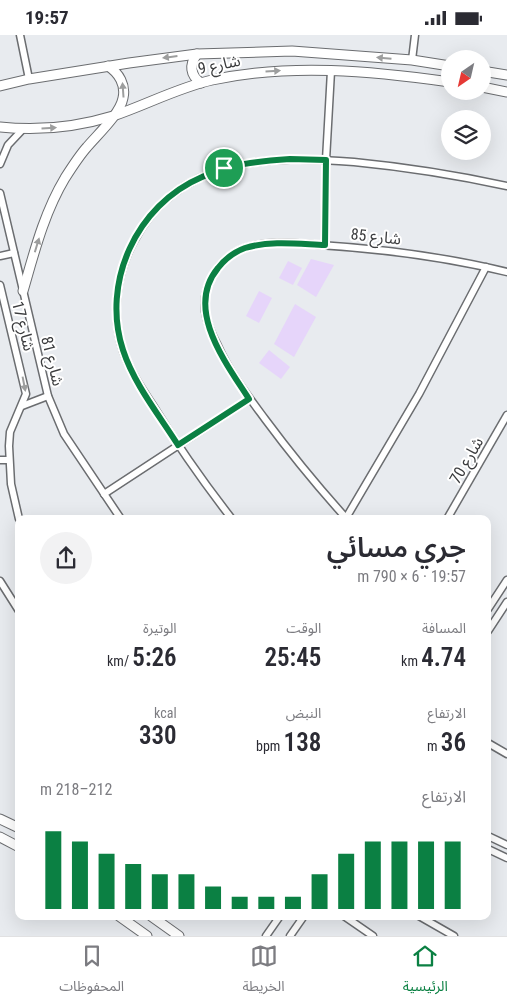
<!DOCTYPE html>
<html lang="ar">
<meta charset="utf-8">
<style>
:root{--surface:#fff;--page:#f2f2f3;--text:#2b2b33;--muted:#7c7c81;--line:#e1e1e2;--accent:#0b8043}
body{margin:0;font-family:"Roboto Condensed","Noto Sans Arabic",sans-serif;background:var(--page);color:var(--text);direction:rtl;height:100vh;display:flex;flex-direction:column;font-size:19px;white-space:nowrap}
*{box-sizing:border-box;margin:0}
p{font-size:16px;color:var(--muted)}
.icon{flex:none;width:28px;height:28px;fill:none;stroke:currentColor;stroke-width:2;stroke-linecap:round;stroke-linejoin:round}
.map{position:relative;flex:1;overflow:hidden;direction:ltr}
.details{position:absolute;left:15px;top:480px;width:476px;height:405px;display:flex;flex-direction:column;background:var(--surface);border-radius:10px;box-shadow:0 5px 20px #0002;direction:rtl}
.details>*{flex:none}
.needle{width:32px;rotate:214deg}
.tools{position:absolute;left:441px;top:15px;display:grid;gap:10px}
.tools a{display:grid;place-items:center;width:50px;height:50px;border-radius:50%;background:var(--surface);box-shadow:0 5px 20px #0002;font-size:25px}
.pin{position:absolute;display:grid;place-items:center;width:42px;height:42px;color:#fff;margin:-21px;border:2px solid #fff;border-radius:50%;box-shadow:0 1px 5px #0007}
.round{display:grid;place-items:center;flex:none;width:52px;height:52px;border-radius:26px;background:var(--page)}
.overview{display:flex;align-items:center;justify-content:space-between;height:85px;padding:0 25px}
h1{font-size:28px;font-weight:600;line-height:38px}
.figures{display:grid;grid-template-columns:repeat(3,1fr);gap:8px;height:85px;padding:5px 25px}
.figures div{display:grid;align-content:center}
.figures b{font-size:25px;font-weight:600}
.figures small{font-size:14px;font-weight:400}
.figures p{font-size:14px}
.chart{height:140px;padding:10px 25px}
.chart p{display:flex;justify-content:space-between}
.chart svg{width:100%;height:90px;margin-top:5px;stroke:var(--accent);stroke-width:6}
.status{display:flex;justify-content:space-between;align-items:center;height:35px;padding:0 25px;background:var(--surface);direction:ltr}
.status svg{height:14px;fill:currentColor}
.menu{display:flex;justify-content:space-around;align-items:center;height:70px;border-top:1px solid var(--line);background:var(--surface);font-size:14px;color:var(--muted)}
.menu a{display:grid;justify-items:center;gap:2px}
.menu .active{color:var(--accent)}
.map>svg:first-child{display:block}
.green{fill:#e6d5fa}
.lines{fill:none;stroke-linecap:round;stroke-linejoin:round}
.minor-casing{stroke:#6b6d70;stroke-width:9}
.secondary-casing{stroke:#6b6d70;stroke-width:11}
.minor{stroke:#fff;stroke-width:6}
.secondary{stroke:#fff;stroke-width:9}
.oneway{fill:#9d9e9e}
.route-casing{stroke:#fff;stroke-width:10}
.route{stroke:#0b8043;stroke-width:6}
.labels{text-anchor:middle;stroke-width:4;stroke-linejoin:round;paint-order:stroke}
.street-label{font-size:16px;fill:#3b3c3e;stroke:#fff}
</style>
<div class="status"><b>19:57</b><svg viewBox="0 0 49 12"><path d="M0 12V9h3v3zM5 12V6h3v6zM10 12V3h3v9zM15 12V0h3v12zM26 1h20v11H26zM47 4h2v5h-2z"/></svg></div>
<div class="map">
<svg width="507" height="901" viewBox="0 0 507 901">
<rect width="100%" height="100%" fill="#e8ebef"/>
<g class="green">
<path d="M311 224 334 230 316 262 297 250Z"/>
<path d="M288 226 302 233 293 250 279 243Z"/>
<path d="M259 256 272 263 259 288 246 281Z"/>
<path d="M295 269 316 282 294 322 274 309Z"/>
<path d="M269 315 290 332 281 344 259 328Z"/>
</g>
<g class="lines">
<g class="minor-casing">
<g id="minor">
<path d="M20 0 29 44"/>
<path d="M412 25 415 0"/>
<path d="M0 129 8 110 24 93"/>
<path d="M0 158 48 361 64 399 121 484"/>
<path d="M325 210 326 125 331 36"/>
<path d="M0 221 14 218"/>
<path d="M0 250 26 359 10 397 9 411 11 449 19 484"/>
<path d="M22 371 48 361"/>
<path d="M0 425H8"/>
<path d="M104 459 249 364"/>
<path d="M346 483 419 359 486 232"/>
<path d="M232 484C204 448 178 411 154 372 142 354 130 336 123 316 111 280 116 239 134 206 178 122 270 120 354 127 405 132 456 140 507 151"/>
<path d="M347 484C318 452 291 419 265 384 248 361 230 338 218 311 212 300 207 289 205 276 202 249 220 222 245 213 268 205 295 208 320 210 383 214 446 222 507 237"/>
<path d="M447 484 507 380"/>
<path d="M0 546 19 576"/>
<path d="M488 574 507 545"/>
<path d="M488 596 507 567"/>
<path d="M488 708 507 719"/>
<path d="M488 801 507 810"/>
<path d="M488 814 507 823"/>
<path d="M344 881 373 901"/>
<path d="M419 881 454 901"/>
<path d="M266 901 280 881"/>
<path d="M290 901 304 881"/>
</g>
</g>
<g class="secondary-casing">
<g id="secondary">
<path d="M197 19C189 30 190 40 201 48"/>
<path d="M482 36 507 40"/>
<path d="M0 51 29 44 129 28 197 19 292 16 412 25 450 31"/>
<path d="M482 52 507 57"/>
<path d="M0 92C37 96 77 92 113 81 146 70 177 53 212 45 290 28 372 36 450 47"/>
<path d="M23 256C34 218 44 178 65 143 72 132 79 121 87 112 98 99 120 79 123 63 126 50 119 38 108 31"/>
<path d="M0 784 19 793"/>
<path d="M0 802 19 812"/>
<path d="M119 881 147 901"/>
<path d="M151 881 179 901"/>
</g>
</g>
<use href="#minor" class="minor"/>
<use href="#secondary" class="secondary"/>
</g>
<defs><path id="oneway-solid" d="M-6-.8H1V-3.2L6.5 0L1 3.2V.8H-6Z" transform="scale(1.25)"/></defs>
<g class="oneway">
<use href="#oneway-solid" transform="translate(170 22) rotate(173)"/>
<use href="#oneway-solid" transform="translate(384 23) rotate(-175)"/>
<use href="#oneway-solid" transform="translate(273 36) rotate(-4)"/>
<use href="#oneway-solid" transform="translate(123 55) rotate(-94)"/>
<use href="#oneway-solid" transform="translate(49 93) rotate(-4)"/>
<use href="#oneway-solid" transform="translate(37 210) rotate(-73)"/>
<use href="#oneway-solid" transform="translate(24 349) rotate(79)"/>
</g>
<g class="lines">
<g class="route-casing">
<path id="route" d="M290 124 326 125 325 210C299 209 271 205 245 213 234 217 225 224 218 233 184 274 226 328 249 364L178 410C159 380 134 349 123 315 101 248 136 170 202 142 230 129 259 126 290 124Z"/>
</g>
<use href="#route" class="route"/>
</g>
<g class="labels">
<g class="street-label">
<text transform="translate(219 29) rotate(-12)" y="6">شارع 9</text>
<text transform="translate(376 201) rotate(6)" y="6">شارع 85</text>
<text transform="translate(24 291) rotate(76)" y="6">شارع 17</text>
<text transform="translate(53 326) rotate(76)" y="6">شارع 81</text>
<text transform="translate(466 425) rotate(-60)" y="6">شارع 70</text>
</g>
</g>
</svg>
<div class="tools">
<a><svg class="needle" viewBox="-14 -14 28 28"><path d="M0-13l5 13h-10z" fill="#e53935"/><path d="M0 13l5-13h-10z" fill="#7c7c81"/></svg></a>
<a><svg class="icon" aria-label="layers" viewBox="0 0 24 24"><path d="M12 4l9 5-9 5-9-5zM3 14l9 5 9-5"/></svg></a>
</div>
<div class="pin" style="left:224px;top:133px;background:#1e9e55"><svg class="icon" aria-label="arrive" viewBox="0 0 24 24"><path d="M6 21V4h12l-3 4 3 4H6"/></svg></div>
<section class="details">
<div class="overview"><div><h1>جري مسائي</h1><p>19:57 · 6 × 790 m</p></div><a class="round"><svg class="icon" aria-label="share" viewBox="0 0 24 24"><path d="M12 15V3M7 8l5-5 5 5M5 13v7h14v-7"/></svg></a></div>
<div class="figures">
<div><p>المسافة</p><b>4.74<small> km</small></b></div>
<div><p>الوقت</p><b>25:45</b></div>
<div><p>الوتيرة</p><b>5:26<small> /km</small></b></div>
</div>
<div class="figures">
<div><p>الارتفاع</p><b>36<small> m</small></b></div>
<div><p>النبض</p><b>138<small> bpm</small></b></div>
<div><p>kcal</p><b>330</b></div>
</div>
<div class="chart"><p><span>الارتفاع</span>212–218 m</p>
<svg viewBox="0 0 160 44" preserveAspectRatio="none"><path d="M5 44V6M15 44V11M25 44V17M35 44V22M45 44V27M55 44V27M65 44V33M75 44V38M85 44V38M95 44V38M105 44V27M115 44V17M125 44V11M135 44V11M145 44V11M155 44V11"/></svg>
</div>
</section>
</div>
<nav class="menu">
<a class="active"><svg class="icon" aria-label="home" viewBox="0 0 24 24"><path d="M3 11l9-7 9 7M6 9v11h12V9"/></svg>الرئيسية</a>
<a><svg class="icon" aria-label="map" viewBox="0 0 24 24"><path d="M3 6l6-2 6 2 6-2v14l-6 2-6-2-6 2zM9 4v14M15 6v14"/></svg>الخريطة</a>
<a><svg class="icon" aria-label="saved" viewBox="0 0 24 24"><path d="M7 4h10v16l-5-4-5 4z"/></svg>المحفوظات</a>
</nav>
